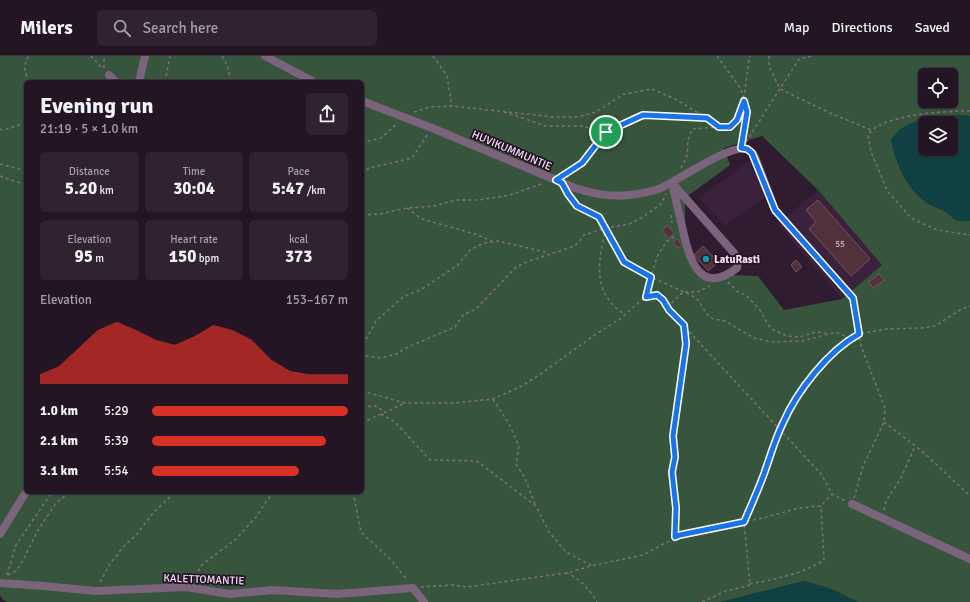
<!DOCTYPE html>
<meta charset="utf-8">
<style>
:root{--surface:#241524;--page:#302231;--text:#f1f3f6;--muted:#a39fa6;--line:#413441;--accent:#d93025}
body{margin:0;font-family:Signika,sans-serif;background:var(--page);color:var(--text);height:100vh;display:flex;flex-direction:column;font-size:15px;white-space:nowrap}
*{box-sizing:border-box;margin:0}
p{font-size:13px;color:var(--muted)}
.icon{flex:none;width:22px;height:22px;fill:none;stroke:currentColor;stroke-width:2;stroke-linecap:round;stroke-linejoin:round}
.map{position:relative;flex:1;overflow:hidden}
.details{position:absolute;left:24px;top:24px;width:340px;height:414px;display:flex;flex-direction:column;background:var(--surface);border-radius:6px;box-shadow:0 1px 3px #0004,0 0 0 1px var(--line)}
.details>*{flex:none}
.controls{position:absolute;left:918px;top:12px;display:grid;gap:8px}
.controls a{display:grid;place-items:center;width:40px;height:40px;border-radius:6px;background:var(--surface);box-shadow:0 1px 3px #0004,0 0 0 1px var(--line);font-size:20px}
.pin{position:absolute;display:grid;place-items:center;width:34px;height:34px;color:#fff;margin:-17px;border:2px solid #fff;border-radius:50%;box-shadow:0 1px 4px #0007}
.round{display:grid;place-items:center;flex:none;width:42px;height:42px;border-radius:6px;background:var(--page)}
.headline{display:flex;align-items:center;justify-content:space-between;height:68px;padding:0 16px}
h1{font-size:22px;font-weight:700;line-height:30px}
.metrics{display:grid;grid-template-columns:repeat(3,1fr);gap:6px;height:68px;padding:4px 16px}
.metrics div{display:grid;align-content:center;border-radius:6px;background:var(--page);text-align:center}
.metrics b{font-size:17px;font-weight:700}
.metrics small{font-size:11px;font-weight:400}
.metrics p{font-size:11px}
.chart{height:112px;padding:8px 16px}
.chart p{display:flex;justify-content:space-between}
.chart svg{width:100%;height:72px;margin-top:4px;fill:var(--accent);opacity:.7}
ul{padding:0 16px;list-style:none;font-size:13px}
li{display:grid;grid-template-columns:64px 48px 1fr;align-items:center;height:30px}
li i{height:10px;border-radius:5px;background:var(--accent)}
header{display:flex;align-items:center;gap:24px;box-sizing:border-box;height:56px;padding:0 20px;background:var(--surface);border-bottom:1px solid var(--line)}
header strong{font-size:19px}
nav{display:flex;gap:22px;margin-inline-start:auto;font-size:14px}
.search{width:280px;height:36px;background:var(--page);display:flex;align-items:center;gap:10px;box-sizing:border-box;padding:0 14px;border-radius:6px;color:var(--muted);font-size:15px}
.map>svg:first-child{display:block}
.built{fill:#3b223c}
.green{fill:#36553c;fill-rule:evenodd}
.water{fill:#0f4143;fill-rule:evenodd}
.building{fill:#50313c;stroke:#75535e}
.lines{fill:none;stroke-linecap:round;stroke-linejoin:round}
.path{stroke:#7f6e7f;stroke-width:1.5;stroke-dasharray:3 3;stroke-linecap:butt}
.minor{stroke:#7b637b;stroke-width:8}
.route-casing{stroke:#fff;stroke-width:8}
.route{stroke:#1a73e8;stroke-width:5}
.culture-dot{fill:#0f9aa8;stroke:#261226;stroke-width:1.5}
.labels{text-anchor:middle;stroke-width:3.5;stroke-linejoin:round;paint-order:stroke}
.number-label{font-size:9px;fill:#cab8c5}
.street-label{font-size:11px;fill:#f3e5f3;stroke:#261226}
.poi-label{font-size:11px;font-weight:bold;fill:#f3e5f3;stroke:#261226;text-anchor:start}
</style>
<header>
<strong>Milers</strong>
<div class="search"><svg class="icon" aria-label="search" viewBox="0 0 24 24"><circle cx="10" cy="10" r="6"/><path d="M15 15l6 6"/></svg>Search here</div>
<nav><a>Map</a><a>Directions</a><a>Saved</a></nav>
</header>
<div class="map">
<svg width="970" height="546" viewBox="0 0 970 546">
<rect width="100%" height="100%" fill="#301c30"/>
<g class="built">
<path d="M755 101 769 138 725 170 699 142Z"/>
<path d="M818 134 882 209 842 243 778 168Z"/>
</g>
<path class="green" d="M0 0H970V60L953 59 916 65 891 84C896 107 906 132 926 146 931 150 937 151 942 154 957 162 951 166 970 165V546H858L831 533 804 525 721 546H8L3 544 0 539ZM925 19H951V45H925ZM26 26H362V436H26ZM762 80 818 134 882 209 842 243 784 254 758 220 702 218 685 184V142L730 109 724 92Z"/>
<g class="water">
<path d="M953 59 970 60V165C951 166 957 162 942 154 937 151 931 150 926 146 906 132 896 107 891 84 904 62 930 63 953 59ZM925 67H951V93H925Z"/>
<path d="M804 525 831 533 858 546H721Z"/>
</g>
<g class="building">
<path d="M818 144 870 203 851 220 809 173 816 166 806 154Z"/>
<path d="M668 169 674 178 668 182 662 174Z"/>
<path d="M677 183 682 189 678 192 673 186Z"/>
<path d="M703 190 718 206 708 215 694 199Z"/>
<path d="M796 204 802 211 796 216 791 209Z"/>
<path d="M879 218 884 224 873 232 869 226Z"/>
</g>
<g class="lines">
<g class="path">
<path d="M91 0 103 13"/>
<path d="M222 0 227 9 231 26"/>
<path d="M433 0 447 20 452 50"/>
<path d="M717 0 741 33 747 56 743 84"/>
<path d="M769 0V10L780 33 830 57 871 74"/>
<path d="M104 12V0"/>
<path d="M29 26C25 16 22 9 29 0"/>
<path d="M99 26 102 24"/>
<path d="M165 26 170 0"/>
<path d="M970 55C946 55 881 58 868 79L871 96 888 136 911 162 937 174 970 179"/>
<path d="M414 56 430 51 452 50 554 61H578L596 56 624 38 652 33 675 43 707 62 719 71H730C748 52 744 24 750 0"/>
<path d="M504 56 546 70H581L606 76 643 59 706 62"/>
<path d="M0 73 3 74 26 67"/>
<path d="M746 86 799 3 813 0"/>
<path d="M362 87 381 82 398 67"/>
<path d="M0 108 26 115"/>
<path d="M681 112 687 100 688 84 692 73 719 71"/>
<path d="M362 118 369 112 412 102 428 78"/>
<path d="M564 118 582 107 606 76"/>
<path d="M0 120 26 129"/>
<path d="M567 137 577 150 599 161 624 206 651 221 691 239 698 244 706 257 713 263 725 265 754 282 771 286 802 285 833 277H838L849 282"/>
<path d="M407 152 422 163 475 178 492 185"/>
<path d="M362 159 380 158 407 152 434 150 456 144H479L510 139 544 127"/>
<path d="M671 159 672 167"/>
<path d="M780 160 853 242 861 290 885 352 884 366 863 410 854 442"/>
<path d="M606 172C601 194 593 224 609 244 613 250 619 254 625 259"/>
<path d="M728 226 738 236 746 239 760 254 769 270 774 274 787 280 800 281 815 276 826 277"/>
<path d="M645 241 657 201 666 186 675 180"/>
<path d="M667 251 683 236H697L710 230"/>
<path d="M362 288 368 280 376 265 403 241 422 233 458 209 470 194 484 187 498 185 549 197"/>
<path d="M362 305 366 300 382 302 396 298 408 291 455 271 463 259 476 253 516 211 532 204 575 190 584 179 606 172 629 168 643 161 661 148 666 138"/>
<path d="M362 335 405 347H454L493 343 522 330 539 319 596 278 620 263 645 241 657 239 663 244 669 254 821 418 832 438 846 445"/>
<path d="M493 343 509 368 519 390 516 408 525 422 535 448"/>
<path d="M362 351 376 350 385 356"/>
<path d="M381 358 395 366 430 404 477 405 536 450 549 476 566 496 591 509"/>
<path d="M884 366 922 395 970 440"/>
<path d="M362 367 405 347"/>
<path d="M353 436 361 476 392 505 407 524"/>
<path d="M884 454 886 445 901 422 915 390"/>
<path d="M675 481 676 452 672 416 675 401 673 380 675 355 686 288 684 269"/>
<path d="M566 517C580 522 590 534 597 546"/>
<path d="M7 519 16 489 52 436"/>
<path d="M8 519 16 515 21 508 38 474 56 447 70 436"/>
<path d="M191 525 203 508 236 483 256 461 273 436"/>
<path d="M100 526 110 508 123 491 137 478 153 457 175 436"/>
<path d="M750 528C775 523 803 518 824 504L821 450"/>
<path d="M421 531 452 529 467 531 566 517 591 510 643 499 680 479 763 462 799 452 821 450 832 438"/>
<path d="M702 546 726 535 750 529 744 466 764 420 783 365 814 318 838 292 847 285 859 278 886 273 922 272 935 270 960 254 970 250"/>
</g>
<g class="minor">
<path d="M265 0 314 26"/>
<path d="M109 19 116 26"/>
<path d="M139 26 145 0"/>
<path d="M362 45 432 72 575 132C605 142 629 142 659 133 677 125 730 88 746 93 750 94 753 97 755 101L775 154"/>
<path d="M672 127 734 197 738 204 737 212C696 243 688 196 681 166 678 153 675 140 672 127Z"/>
<path d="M852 448 970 503"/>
<path d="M0 478 26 436"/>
<path d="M0 527 44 530 95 535 186 531 230 538 272 534 337 538 413 532 424 546"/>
</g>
</g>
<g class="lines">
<g class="route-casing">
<path id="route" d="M744 45 747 56 741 92 747 93 752 97 775 154 853 242 859 278C828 295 797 335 783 367 775 383 770 401 764 418 758 434 751 450 744 466L680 479 675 481 676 452 672 416 675 401 673 380 686 288 684 269 669 254 663 244 657 239 646 241 651 221 624 206 599 161 577 150 568 138 562 127 556 124 582 107 606 76 643 59 707 62 719 71H730L737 64Z"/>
</g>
<use href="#route" class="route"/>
</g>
<circle class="culture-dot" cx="706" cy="203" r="4"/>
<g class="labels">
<g class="number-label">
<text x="840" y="191">55</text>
</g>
<g class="street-label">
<text transform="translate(512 94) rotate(23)" y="4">HUVIKUMMUNTIE</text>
<text transform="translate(204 523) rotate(2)" y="4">KALETTOMANTIE</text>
</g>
<g class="poi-label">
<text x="714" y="207">LatuRasti</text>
</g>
</g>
</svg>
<div class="controls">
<a><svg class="icon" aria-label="locate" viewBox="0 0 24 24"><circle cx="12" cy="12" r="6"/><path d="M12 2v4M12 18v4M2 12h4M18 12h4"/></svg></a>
<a><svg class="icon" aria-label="layers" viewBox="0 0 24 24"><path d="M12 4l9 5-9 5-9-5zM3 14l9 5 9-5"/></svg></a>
</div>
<div class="pin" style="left:606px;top:76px;background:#1e9e55"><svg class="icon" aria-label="arrive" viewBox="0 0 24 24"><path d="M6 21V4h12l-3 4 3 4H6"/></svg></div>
<section class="details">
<div class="headline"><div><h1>Evening run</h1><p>21:19 · 5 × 1.0 km</p></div><a class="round"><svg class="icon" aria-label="share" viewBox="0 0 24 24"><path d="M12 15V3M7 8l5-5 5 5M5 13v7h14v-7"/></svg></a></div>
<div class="metrics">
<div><p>Distance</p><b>5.20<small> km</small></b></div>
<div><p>Time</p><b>30:04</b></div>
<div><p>Pace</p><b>5:47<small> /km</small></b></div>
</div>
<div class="metrics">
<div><p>Elevation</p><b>95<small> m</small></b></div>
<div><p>Heart rate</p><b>150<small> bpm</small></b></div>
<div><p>kcal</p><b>373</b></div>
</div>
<div class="chart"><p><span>Elevation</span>153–167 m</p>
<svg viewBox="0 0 160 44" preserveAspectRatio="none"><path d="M0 44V38L10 33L20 22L30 11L40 6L50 11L60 17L70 20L80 15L90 8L100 11L110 17L120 29L130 36L140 38L150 38L160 38V44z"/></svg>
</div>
<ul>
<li><b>1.0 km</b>5:29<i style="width:100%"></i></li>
<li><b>2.1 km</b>5:39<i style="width:89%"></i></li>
<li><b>3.1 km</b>5:54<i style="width:75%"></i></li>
</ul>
</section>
</div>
